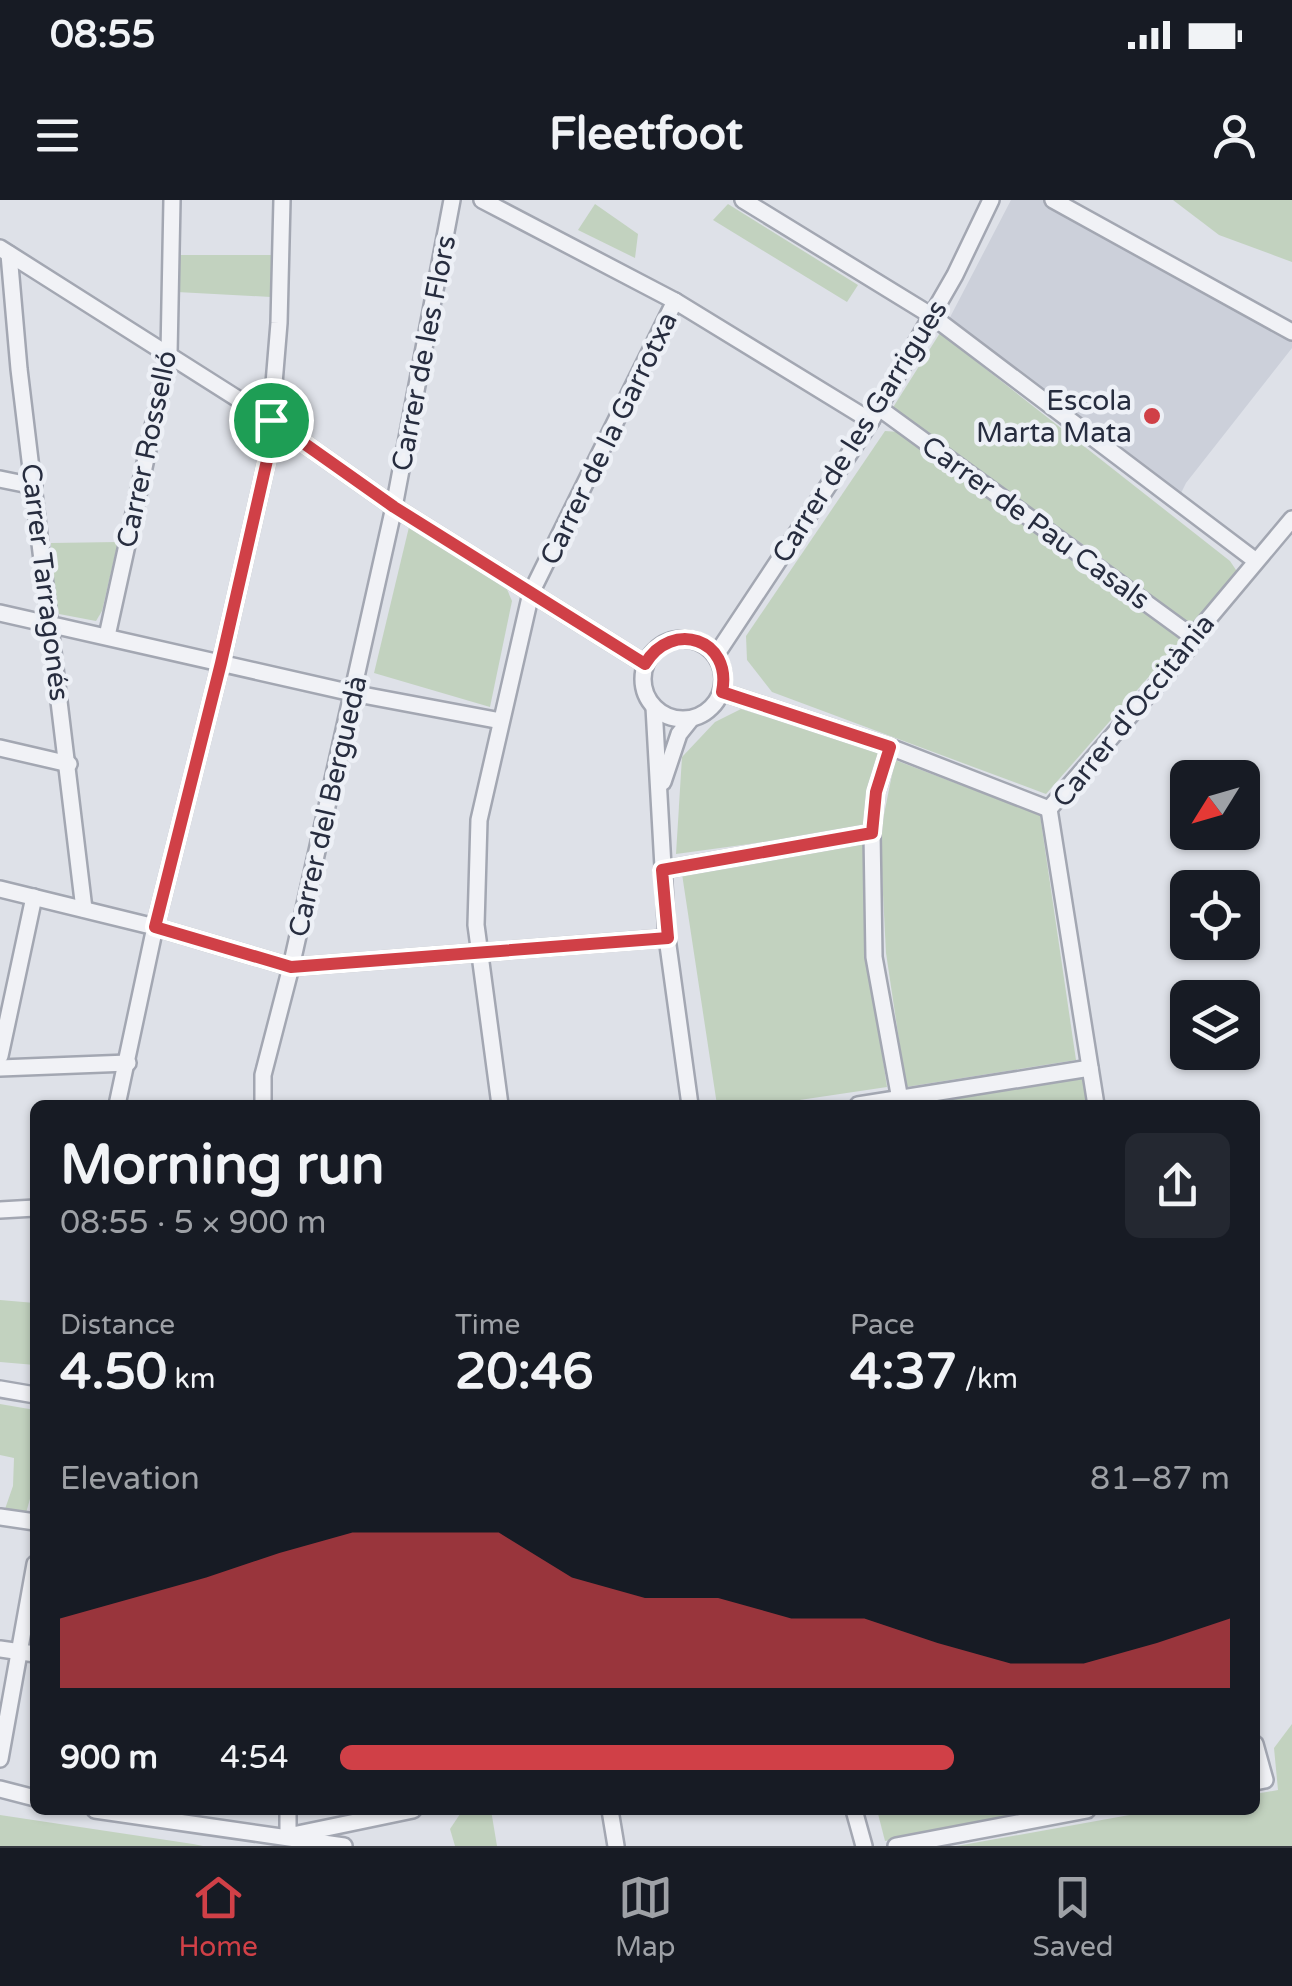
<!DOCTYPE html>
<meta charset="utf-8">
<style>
:root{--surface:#171b24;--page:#242831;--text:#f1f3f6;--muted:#9ea1a6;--line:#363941;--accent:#d04047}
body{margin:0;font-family:"Varela Round",sans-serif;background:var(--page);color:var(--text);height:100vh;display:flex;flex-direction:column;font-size:38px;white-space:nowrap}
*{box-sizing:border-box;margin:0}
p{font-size:32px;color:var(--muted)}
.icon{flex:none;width:55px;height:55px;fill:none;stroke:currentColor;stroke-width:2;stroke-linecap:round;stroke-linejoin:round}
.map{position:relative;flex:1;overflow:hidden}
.panel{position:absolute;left:30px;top:900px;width:1230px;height:715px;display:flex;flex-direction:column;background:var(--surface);border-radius:15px;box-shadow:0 2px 8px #0004}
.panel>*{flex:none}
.needle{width:65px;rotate:233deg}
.buttons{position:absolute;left:1170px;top:560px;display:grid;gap:20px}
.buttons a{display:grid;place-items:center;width:90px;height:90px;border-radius:15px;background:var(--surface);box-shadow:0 2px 8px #0004;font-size:50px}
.pin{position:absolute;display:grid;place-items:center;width:85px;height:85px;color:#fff;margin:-42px;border:5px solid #fff;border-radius:50%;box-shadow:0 2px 10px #0007}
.round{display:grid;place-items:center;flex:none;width:105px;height:105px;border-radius:15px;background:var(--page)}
.head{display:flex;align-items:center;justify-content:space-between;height:170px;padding:0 30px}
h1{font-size:55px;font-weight:700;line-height:75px}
.stats{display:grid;grid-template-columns:repeat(3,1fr);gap:15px;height:170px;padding:10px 30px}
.stats div{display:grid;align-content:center}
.stats b{font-size:50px;font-weight:700}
.stats small{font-size:28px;font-weight:400}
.stats p{font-size:28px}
.chart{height:280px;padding:20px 30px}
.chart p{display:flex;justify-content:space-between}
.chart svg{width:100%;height:180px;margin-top:10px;fill:var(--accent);opacity:.7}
ul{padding:0 30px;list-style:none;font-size:32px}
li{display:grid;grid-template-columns:160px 120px 1fr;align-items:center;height:75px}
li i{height:25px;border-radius:12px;background:var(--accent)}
.status{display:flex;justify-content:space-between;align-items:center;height:70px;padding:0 50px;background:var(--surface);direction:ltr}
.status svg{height:28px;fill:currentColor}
header{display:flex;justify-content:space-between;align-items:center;height:130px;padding:0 30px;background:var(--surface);font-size:45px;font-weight:700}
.tabs{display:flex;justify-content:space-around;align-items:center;height:140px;border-top:2px solid var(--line);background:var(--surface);font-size:28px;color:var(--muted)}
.tabs a{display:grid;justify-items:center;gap:5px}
.tabs .active{color:var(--accent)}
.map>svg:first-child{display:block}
.built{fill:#ccd0da}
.green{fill:#c2d2bf}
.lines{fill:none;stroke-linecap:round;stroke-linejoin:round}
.street-casing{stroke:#a3a7b2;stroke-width:20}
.street{stroke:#f1f2f6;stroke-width:15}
.route-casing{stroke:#fff;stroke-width:20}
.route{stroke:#d04047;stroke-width:12}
.poi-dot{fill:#d04047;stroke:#edf0f6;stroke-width:4}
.labels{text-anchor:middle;stroke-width:9;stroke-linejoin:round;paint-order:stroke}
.street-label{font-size:28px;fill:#272d3f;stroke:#edf0f6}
.poi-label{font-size:28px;fill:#272d3f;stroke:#edf0f6;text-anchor:end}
</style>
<div class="status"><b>08:55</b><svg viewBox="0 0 49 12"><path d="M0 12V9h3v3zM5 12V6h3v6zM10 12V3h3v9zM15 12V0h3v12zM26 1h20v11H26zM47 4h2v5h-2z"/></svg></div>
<header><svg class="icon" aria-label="menu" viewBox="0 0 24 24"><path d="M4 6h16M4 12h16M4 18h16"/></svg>Fleetfoot<svg class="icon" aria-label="person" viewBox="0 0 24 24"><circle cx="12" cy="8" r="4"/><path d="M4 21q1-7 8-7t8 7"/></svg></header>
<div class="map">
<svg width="1292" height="1646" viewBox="0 0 1292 1646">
<rect width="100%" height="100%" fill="#dee1e8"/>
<path class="built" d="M1011 0H1046L1292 137V148L1186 283 1177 301 946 125Z"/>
<g class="green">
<path d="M1173 0H1292V62L1219 35Z"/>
<path d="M595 4 638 34 635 58 578 30Z"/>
<path d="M728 4 858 85 847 102 713 20Z"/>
<path d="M179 55H272L271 97 177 92Z"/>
<path d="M940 133 1230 361 1238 373 1193 429 1095 353 892 209Z"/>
<path d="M885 231 899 232 927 251 1181 440 1046 594 772 492 747 460 746 436Z"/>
<path d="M409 327 506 387 512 401 490 507 374 473Z"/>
<path d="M118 342 102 411 96 421 59 414 52 400 51 343Z"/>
<path d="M741 509 880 552 867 628 676 654 682 557 715 522Z"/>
<path d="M895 560 1040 615 1076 860 906 887 886 753 880 634Z"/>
<path d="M865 641 869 764 887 887 766 905H717L682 674Z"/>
<path d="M1082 878 1087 905 912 904Z"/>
<path d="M0 1100 35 1103V1165L0 1162Z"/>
<path d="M0 1204 35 1210V1281L26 1313 5 1309 13 1286 14 1258 0 1255Z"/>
<path d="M1292 1524V1646H957L1157 1610H1255V1594L1278 1590 1274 1548Z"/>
<path d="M491 1610 497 1646H455L450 1629 460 1614Z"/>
<path d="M877 1610H1055L885 1641Z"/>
<path d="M0 1615 193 1644 203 1646H0Z"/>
</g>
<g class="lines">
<g class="street-casing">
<g id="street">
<path d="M482 0 675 101 871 221"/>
<path d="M743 0 932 116 1256 361"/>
<path d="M1053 0 1292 132"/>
<path d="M0 48 271 220 394 307 645 464"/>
<path d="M9 54 19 169 84 709"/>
<path d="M879 208 1193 437"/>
<path d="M0 279 34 286"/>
<path d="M0 413 352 493 501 521"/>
<path d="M107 436 169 154 172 0"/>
<circle cx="683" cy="479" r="40"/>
<path d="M716 455 871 221 955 75 991 0"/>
<path d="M722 492 890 547 1049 609"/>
<path d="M654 507 667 738 690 905"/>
<path d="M890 547 876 592 872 633 874 757 901 905"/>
<path d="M0 548 69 564"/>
<path d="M663 582 679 534 691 519"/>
<path d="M662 670 872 633"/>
<path d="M0 689 155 727 291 767 667 738"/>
<path d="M0 856 34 697"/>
<path d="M0 868 128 863"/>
<path d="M117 905 155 727 221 463 268 256 279 123 282 0"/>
<path d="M263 905V875L291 767 394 307 452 0"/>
<path d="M500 905 476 725 479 620 531 393 675 101"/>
<path d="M858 905 1090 868"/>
<path d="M1096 905 1049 609 1187 450 1193 437 1292 319"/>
<path d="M0 1010 35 1008"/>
<path d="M0 1189 35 1195"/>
<path d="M0 1317 35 1322"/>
<path d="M0 1449 35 1454"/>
<path d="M1255 1544 1265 1580 1255 1582"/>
<path d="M0 1559 35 1364"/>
<path d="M0 1589 35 1598"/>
<path d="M95 1610 344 1646"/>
<path d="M288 1610V1636L413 1610"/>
<path d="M610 1610 616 1646"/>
<path d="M854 1610 864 1646"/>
<path d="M896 1646 1087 1610"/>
</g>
</g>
<use href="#street" class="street"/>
</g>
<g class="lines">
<g class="route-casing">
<path id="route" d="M271 220 394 307 645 464C672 419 733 439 722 492L890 547 876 592 872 633 662 670 668 738 291 767 155 727 221 463 268 256Z"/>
</g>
<use href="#route" class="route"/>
</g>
<circle class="poi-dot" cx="1152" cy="216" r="10"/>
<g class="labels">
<g class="street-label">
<text transform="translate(423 153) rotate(-79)" y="10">Carrer de les Flors</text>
<text transform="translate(859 231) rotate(-58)" y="10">Carrer de les Garrigues</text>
<text transform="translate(608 238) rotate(-64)" y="10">Carrer de la Garrotxa</text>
<text transform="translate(146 249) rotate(-78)" y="10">Carrer Rosselló</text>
<text transform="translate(1036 322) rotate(36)" y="10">Carrer de Pau Casals</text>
<text transform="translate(46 382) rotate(83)" y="10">Carrer Tarragonés</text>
<text transform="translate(1133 510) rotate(-51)" y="10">Carrer d'Occitània</text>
<text transform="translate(327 606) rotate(-77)" y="10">Carrer del Berguedà</text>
</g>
<g class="poi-label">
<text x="1132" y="210">Escola<tspan x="1132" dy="32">Marta Mata</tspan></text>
</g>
</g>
</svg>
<div class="buttons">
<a><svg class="needle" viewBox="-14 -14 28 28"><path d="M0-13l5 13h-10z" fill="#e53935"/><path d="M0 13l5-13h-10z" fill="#9ea1a6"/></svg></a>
<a><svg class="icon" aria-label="locate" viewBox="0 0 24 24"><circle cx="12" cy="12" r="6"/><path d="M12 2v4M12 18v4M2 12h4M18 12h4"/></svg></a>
<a><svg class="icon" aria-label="layers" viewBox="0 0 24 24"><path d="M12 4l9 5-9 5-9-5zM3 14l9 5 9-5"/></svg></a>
</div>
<div class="pin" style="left:271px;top:220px;background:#1e9e55"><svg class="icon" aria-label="arrive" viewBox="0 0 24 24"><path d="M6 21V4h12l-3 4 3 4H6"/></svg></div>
<section class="panel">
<div class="head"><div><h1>Morning run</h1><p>08:55 · 5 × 900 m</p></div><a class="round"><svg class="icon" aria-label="share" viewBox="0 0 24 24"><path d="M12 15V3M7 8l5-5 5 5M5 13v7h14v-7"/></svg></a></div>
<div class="stats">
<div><p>Distance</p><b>4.50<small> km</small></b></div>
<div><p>Time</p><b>20:46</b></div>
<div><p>Pace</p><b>4:37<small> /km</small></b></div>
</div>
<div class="chart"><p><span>Elevation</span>81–87 m</p>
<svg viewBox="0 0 160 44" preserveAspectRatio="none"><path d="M0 44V27L10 22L20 17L30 11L40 6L50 6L60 6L70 17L80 22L90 22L100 27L110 27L120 33L130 38L140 38L150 33L160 27V44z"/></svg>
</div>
<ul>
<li><b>900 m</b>4:54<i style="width:69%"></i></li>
</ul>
</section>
</div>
<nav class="tabs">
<a class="active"><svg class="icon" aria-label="home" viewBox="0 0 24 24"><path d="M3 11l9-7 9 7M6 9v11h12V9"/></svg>Home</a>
<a><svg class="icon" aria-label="map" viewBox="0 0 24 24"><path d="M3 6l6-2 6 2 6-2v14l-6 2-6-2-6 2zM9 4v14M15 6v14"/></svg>Map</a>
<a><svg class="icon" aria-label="saved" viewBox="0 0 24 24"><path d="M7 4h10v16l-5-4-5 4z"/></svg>Saved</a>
</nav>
